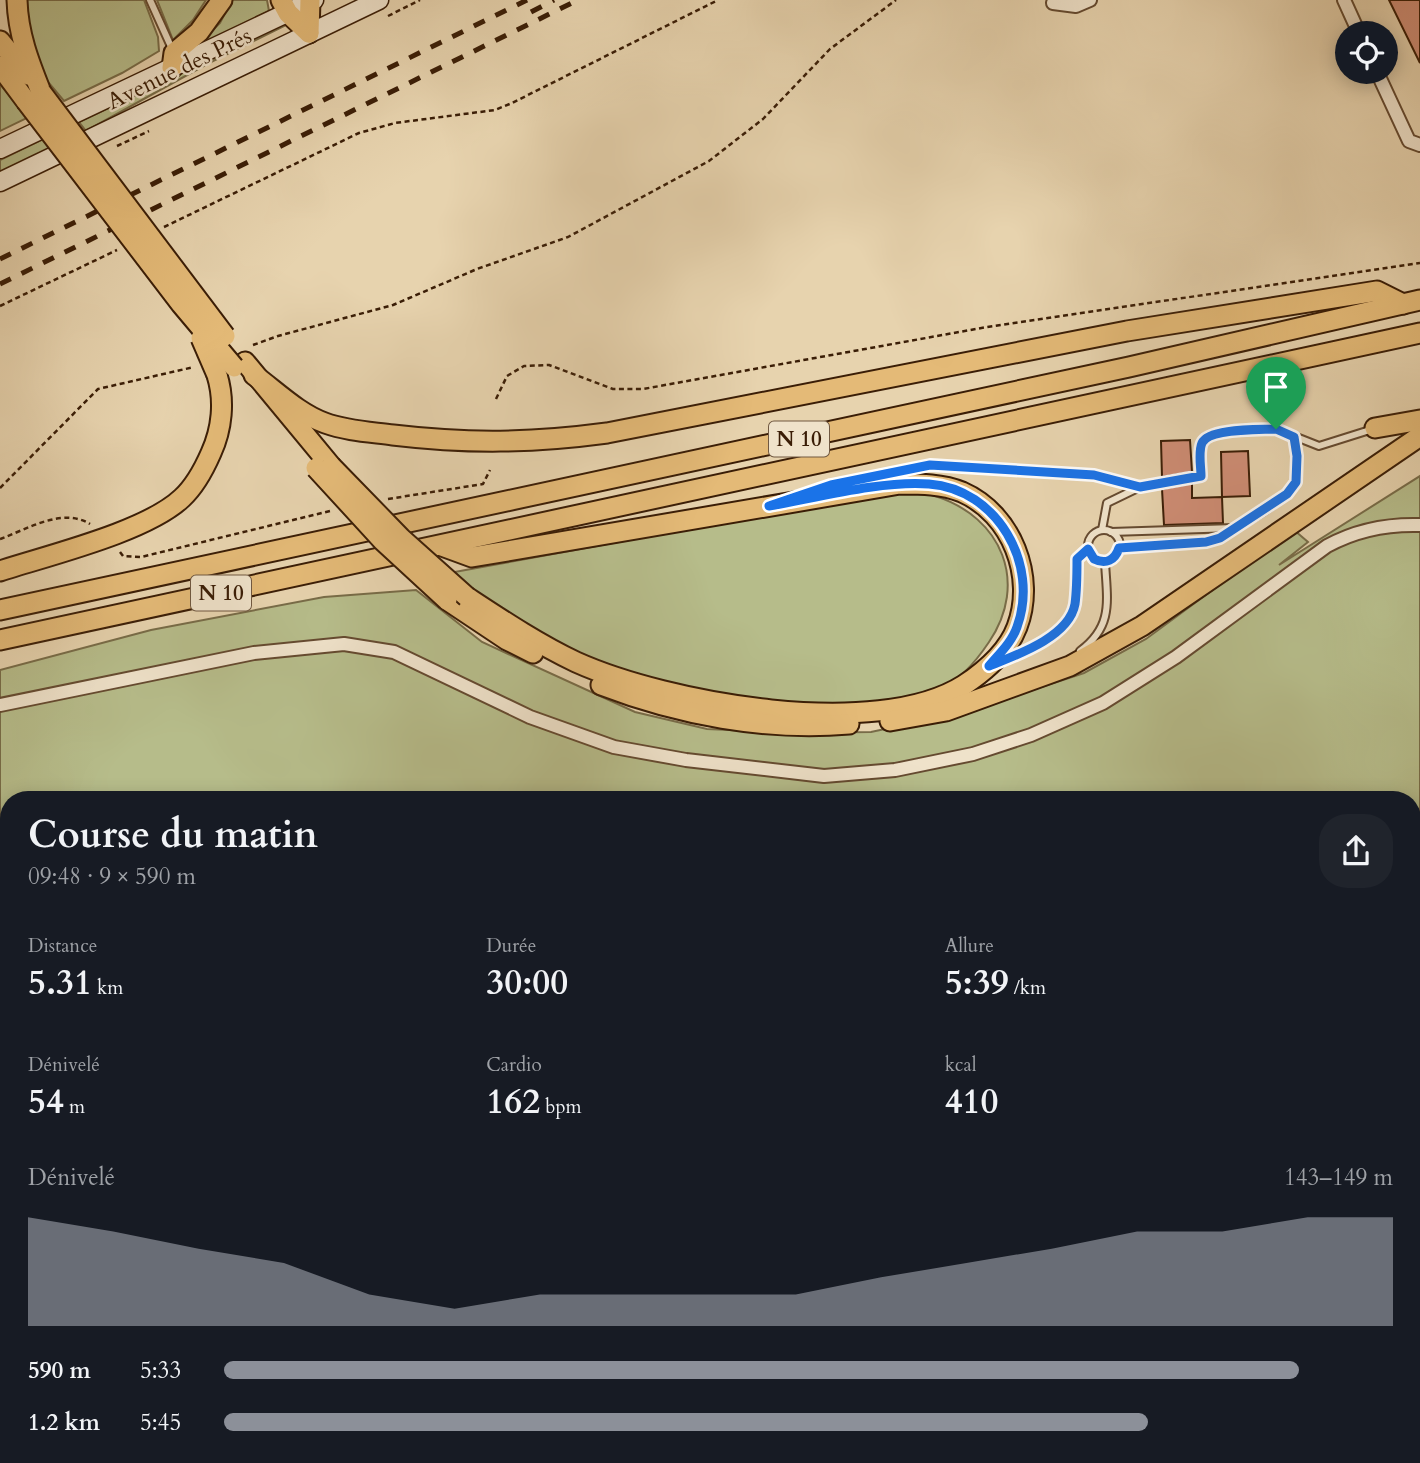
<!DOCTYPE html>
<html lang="fr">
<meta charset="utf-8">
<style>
:root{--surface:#171b24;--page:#20242c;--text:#f1f3f6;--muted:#9ea1a6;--accent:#8c9099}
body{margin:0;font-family:Cardo,serif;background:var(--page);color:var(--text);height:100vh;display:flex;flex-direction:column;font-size:26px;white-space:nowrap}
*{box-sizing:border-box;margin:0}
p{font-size:23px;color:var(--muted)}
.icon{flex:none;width:38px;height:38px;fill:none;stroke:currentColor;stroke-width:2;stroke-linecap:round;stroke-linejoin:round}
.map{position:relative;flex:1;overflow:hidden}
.sheet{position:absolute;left:0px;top:791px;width:1421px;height:672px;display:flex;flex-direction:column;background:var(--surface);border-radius:28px 28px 0 0;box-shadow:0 4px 18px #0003}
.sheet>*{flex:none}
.fabs{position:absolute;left:1335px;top:21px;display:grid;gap:14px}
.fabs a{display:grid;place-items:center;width:63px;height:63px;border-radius:50%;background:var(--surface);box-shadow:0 4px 18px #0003;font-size:35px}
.pin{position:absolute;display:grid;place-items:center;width:60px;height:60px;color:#fff;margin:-72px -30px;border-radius:50% 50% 50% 0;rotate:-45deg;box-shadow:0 0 7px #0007}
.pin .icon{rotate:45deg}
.round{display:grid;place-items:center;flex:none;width:74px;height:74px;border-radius:28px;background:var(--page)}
.head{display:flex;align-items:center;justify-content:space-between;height:119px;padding:0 28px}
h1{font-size:38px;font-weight:600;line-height:52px}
.figures{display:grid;grid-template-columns:repeat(3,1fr);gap:10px;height:119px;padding:7px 28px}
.figures div{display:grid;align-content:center}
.figures b{font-size:35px;font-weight:600}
.figures small{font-size:19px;font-weight:400}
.figures p{font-size:19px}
.chart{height:196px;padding:14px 28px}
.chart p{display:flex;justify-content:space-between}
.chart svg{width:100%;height:126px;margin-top:7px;fill:var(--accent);opacity:.7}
ul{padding:0 28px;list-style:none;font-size:23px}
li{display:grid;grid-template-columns:112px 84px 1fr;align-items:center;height:52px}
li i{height:18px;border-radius:9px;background:var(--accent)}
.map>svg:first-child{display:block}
.green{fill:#b6bc8a;stroke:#786c48;stroke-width:2;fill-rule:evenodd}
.water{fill:#97b9a6;stroke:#727b66;stroke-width:2}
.building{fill:#cf8d75;stroke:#3a1d06;stroke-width:2}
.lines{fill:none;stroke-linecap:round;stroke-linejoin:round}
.service-casing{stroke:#654a30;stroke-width:10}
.minor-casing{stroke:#654a30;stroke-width:16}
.secondary-casing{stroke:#3a1d06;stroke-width:21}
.primary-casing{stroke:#3a1d06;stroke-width:23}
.path{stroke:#3a1d06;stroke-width:2.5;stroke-dasharray:5 3.5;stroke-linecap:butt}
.service{stroke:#efe2ca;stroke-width:6}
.minor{stroke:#efe2ca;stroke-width:12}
.secondary{stroke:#efe2ca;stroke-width:18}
.primary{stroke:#e4ba77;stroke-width:19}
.rail{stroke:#3a1d06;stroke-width:5;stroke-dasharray:12 12;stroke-linecap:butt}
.primary-bridge-casing{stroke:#3a1d06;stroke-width:23;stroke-linecap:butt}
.primary-bridge{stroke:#e4ba77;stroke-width:19}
.route-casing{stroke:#fff;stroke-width:14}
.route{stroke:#1a73e8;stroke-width:9}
.labels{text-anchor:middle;stroke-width:5;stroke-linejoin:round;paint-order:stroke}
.shield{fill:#efe2ca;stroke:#705841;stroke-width:2}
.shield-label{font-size:21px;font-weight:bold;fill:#3a1d06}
.street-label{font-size:23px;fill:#3a1d06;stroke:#efe2ca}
</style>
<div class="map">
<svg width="1420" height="1463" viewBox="0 0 1420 1463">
<rect width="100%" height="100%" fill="#e7d3ae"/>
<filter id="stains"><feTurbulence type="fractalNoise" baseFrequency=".00286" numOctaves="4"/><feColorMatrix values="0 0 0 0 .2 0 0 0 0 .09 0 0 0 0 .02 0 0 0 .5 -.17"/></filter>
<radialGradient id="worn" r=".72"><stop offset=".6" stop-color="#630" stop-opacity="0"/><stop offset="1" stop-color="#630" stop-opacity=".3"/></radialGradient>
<g class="green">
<path d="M23 0H144L158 37 159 51 122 73 64 101 43 76 29 47Z"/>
<path d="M157 0H206L193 20 173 40Z"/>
<path d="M232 0H267L269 11 206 42 203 40 220 23Z"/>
<path d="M283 24 284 26 209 63 86 131 79 122Z"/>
<path d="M0 84 27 118 0 131Z"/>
<path d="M43 139 51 150 0 174V160Z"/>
<path d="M1420 476V1463H0V670L151 630 324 597 416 590 482 642 635 712 707 729 796 733 871 732 969 711 1084 673 1146 639 1294 530 1308 542 1279 565ZM9 800H1412V1454H9Z"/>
<path d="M888 493C902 494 921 491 935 496 1002 517 1029 583 989 642 977 660 961 680 940 689 895 708 810 711 762 704 732 700 703 691 674 684 626 673 577 662 535 636 505 617 477 594 449 573Z"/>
</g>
<path class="water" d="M0 1179 9 1183V1454H1271L1295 1463H0Z"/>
<g class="building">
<path d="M1389 0H1420V63Z"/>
<path d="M1190 440 1192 472 1162 477 1161 441Z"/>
<path d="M1248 451 1250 496 1222 497 1221 452Z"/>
<path d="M1192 483V498L1222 497 1223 523 1164 525 1162 489Z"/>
</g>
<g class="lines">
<g class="service-casing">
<g id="service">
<path d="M150 0 173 51"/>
<path d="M816 490 930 465 1094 475 1140 487 1201 476V445L1206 437 1218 433 1276 429 1319 446 1373 429"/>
<path d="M1102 530 1107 503 1140 487"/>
<circle cx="1104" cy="546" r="16"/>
<path d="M1111 532 1234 528"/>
<path d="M1120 548 1206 542C1225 537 1291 499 1296 481 1300 468 1296 450 1294 437"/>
<path d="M1080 651C1114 626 1107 600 1105 562"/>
<path d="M1005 659C1030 649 1070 632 1075 603 1077 589 1077 574 1077 559L1088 549"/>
</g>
</g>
<g class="minor-casing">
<g id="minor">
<path d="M1344 0 1359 33"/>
<path d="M1053 3 1076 6 1090 0"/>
<path d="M1377 72 1409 141 1420 145"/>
<path d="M0 705 254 653 344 644 394 652 530 717 614 747 686 760 824 776 895 770 973 754 1031 735 1103 703 1176 657 1327 546C1356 530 1386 524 1420 525"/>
</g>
</g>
<g class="secondary-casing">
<g id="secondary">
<path d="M0 149 314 0"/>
<path d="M0 182 379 0"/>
</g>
</g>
<g class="primary-casing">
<g id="primary">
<path d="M17 0C18 34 29 62 41 92"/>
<path d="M281 0 288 13 309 33"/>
<path d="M309 33 310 0"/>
<path d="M0 41 28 75"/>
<path d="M0 66 26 101"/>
<path d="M172 68 174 53 199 32 222 0"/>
<path d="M245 362 331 466"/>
<path d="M254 375C276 391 299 414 325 423 347 431 371 432 393 435 469 444 532 443 607 433L1127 331 1377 291 1403 304"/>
<path d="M1375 428 1420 420"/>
<path d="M442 546 472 557 900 484C921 484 942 484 962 492 1012 514 1036 577 1017 627 1008 651 985 671 964 685 876 741 667 703 576 662 538 644 502 620 467 597"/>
<path d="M0 571C49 555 146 532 182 498 195 486 204 469 211 453 222 429 225 401 217 375"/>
<path d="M447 600 507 640 533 653"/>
<path d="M0 610 1129 367 1420 300"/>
<path d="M0 640 1420 333"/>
<path d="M601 685C679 715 765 731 849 724"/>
<path d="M890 721 946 711 1070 666 1142 626 1420 436"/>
</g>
</g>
<g class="path">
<path d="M388 16 420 0"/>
<path d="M117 146 149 131"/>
<path d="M164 227 359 133 395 123 495 110 512 103 718 0"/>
<path d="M0 306 117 250"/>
<path d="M253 345 278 336 393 305 477 269 568 237 709 161 763 119 830 49 896 0"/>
<path d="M496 399 507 376 524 366 549 365 613 389H643L987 327 1420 263"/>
<path d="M0 488 98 389 194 367"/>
<path d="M388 499 483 484 490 470"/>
<path d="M0 539C28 529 62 507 90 524"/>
<path d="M120 552 123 556 141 557 330 511"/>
<path d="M1412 851 1420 849"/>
<path d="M1412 1043 1420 1044"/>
<path d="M0 1071H9"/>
<path d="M1412 1193 1420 1195"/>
</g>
<use href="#service" class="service"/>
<use href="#minor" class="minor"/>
<use href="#secondary" class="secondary"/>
<use href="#primary" class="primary"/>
<g class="rail">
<path d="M531 12 554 0"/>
<path d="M0 259 527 0"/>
<path d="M0 284 578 0"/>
</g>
<g class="primary-bridge-casing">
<g id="primary-bridge">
<path d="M41 92 225 336"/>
<path d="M26 101 181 304 234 367"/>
<path d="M201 338 217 375"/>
<path d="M331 466 401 538 467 597"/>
<path d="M316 468 383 541 447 600"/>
</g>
</g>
<use href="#primary-bridge" class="primary-bridge"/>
</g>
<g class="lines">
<g class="route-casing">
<path id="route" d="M1276 429 1294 437 1297 456 1296 482 1287 494 1220 538 1206 542 1119 548C1115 560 1106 565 1094 559L1088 549 1077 559C1077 574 1077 589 1075 604 1069 637 1017 655 989 666 999 654 1012 642 1017 627 1040 564 997 489 929 484 884 480 815 498 769 506L831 485 930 465 1094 475 1140 487 1201 476C1201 466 1198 452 1202 443 1209 428 1260 430 1276 429Z"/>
</g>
<use href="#route" class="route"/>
</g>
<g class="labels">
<g class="shield">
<rect x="769" y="421.5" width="60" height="35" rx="5"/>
<rect x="191" y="575.5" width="60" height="35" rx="5"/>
</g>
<g class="shield-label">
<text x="799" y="446">N 10</text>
<text x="221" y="600">N 10</text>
</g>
<g class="street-label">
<text transform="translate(179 68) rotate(-26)" y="8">Avenue des Prés</text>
</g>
</g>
<rect width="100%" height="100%" filter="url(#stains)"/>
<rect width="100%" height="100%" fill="url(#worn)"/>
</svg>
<div class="fabs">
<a><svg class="icon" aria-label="locate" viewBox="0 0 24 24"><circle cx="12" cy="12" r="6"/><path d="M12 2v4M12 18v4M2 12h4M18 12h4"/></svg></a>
</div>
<div class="pin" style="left:1276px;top:429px;background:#1e9e55"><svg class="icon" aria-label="arrive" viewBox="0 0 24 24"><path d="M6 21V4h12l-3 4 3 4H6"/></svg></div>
<section class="sheet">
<div class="head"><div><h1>Course du matin</h1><p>09:48 · 9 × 590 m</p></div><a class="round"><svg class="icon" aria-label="share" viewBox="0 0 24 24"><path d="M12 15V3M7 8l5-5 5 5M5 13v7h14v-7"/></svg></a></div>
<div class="figures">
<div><p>Distance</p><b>5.31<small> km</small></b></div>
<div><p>Durée</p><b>30:00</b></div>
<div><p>Allure</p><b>5:39<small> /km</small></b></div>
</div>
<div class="figures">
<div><p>Dénivelé</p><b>54<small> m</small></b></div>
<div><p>Cardio</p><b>162<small> bpm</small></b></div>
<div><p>kcal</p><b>410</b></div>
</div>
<div class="chart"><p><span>Dénivelé</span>143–149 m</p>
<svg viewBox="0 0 160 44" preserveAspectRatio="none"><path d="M0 44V6L10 11L20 17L30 22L40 33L50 38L60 33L70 33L80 33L90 33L100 27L110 22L120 17L130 11L140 11L150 6L160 6V44z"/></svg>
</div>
<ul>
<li><b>590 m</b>5:33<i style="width:92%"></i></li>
<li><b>1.2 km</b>5:45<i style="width:79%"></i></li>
</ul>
</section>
</div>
